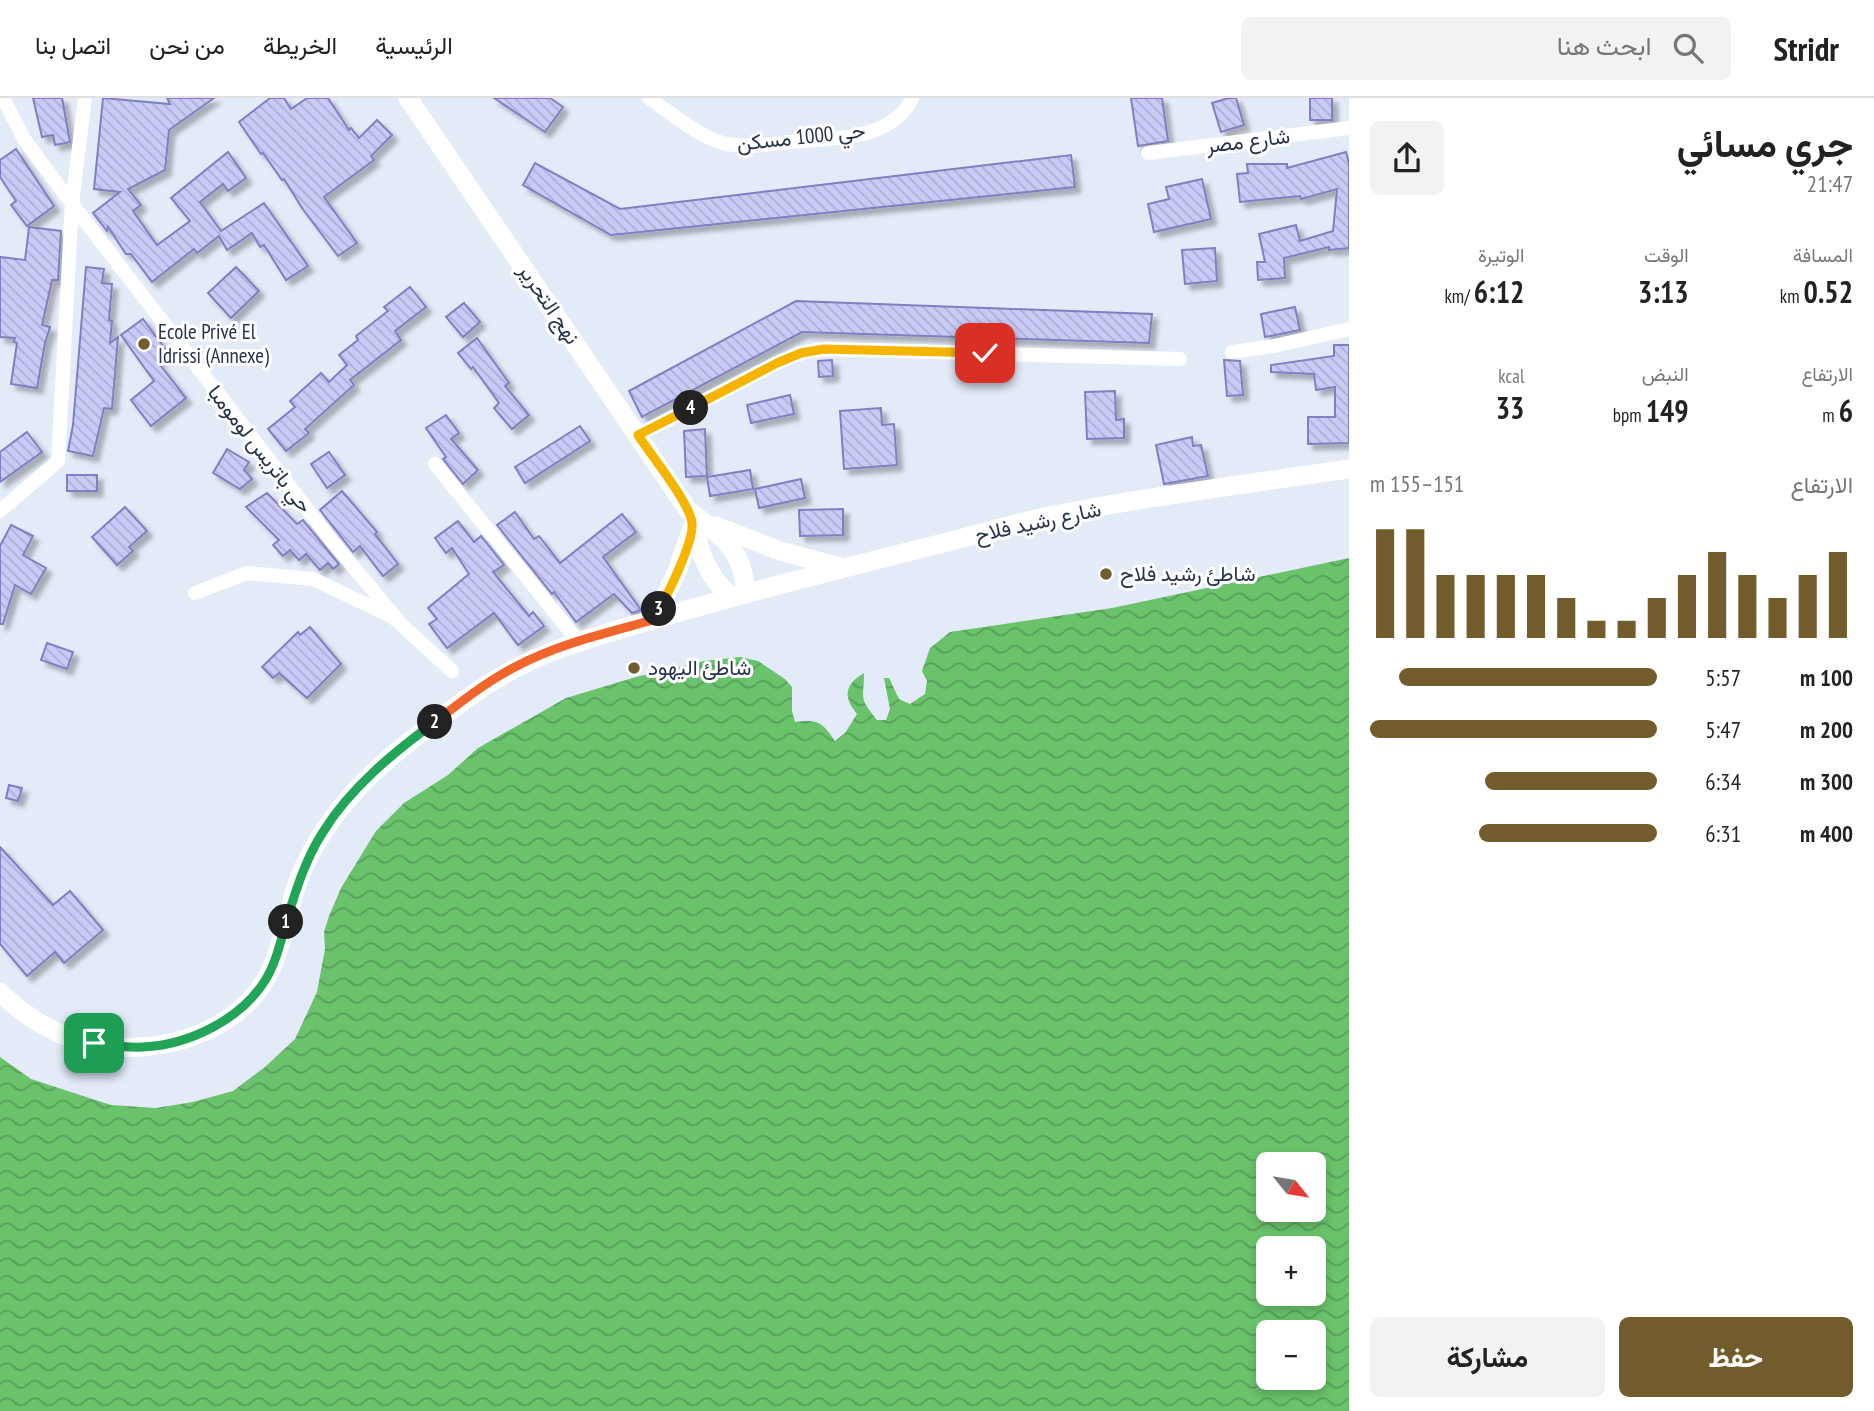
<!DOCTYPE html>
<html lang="ar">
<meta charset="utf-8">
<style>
:root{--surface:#fff;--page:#f2f2f2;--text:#222;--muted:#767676;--line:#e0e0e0;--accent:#725c2c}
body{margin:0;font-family:"PT Sans Narrow",Vazirmatn,sans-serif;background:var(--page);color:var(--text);direction:rtl;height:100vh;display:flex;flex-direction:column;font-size:26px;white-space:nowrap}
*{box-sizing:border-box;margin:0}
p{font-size:23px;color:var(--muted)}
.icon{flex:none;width:38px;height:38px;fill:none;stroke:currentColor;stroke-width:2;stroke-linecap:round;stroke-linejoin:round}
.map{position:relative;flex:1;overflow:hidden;direction:ltr}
.details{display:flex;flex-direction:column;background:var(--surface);width:525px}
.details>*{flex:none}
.needle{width:46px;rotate:120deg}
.tools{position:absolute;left:1256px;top:1054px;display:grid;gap:14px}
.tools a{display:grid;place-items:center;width:70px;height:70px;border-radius:10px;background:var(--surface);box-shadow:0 4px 10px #0003;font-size:35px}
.pin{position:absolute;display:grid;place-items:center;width:60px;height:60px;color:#fff;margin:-30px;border-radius:14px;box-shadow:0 4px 10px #0006}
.km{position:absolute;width:35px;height:35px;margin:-18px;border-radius:50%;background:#222;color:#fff;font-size:19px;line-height:35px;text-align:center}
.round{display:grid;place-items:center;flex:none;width:74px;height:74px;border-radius:10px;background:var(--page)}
.head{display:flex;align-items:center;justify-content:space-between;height:119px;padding:0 21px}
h1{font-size:38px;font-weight:700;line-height:52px}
.stats{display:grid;grid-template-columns:repeat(3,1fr);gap:10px;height:119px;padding:7px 21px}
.stats div{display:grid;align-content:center}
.stats b{font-size:30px;font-weight:700}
.stats small{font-size:19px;font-weight:400}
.stats p{font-size:19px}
.chart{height:196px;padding:14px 21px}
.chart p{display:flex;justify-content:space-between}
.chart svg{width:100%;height:126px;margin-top:7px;stroke:var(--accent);stroke-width:6}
.primary-button{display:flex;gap:14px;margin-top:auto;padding:14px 21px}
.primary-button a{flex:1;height:80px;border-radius:10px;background:var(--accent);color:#fff;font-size:28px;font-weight:700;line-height:80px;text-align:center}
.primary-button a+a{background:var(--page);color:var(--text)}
ul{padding:0 21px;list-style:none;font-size:23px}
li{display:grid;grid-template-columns:112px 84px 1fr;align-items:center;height:52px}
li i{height:18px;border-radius:9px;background:var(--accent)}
header{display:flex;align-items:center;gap:42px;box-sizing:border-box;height:98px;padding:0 35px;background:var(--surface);border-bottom:2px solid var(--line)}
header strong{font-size:33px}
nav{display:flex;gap:38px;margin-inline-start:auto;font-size:24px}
.search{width:490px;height:63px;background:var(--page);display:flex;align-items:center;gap:18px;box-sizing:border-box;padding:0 24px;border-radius:10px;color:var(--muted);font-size:26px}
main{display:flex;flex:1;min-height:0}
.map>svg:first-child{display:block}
.water{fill:url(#water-waves);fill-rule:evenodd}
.building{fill:url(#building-back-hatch);stroke:#807fc0;stroke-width:2;filter:url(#shadow)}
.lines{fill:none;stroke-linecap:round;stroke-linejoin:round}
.street{stroke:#fff;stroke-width:14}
.secondary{stroke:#fff;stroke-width:19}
.split-1-casing{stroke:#fff;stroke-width:14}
.split-2-casing{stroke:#fff;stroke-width:14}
.split-3-casing{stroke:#fff;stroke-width:14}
.split-4-casing{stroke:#fff;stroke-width:14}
.split-5-casing{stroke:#fff;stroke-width:14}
.split-1{stroke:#22a559;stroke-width:9}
.split-2{stroke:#22a559;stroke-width:9}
.split-3{stroke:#f0652b;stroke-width:9}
.split-4{stroke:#f5b400;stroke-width:9}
.split-5{stroke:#f5b400;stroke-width:9}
.poi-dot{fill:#725c2c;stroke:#fff;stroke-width:2.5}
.labels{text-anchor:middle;stroke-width:6;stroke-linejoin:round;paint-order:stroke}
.street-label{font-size:21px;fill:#27334d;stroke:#fff}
.poi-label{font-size:21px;fill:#27334d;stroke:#fff;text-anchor:start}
</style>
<header>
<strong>Stridr</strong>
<div class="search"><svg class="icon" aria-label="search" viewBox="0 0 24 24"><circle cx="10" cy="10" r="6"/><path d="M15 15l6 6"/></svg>ابحث هنا</div>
<nav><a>الرئيسية</a><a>الخريطة</a><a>من نحن</a><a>اتصل بنا</a></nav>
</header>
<main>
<section class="details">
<div class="head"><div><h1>جري مسائي</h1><p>21:47</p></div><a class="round"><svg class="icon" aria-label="share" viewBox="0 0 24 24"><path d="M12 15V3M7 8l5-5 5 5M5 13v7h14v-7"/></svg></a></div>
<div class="stats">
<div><p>المسافة</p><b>0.52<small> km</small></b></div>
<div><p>الوقت</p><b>3:13</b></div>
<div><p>الوتيرة</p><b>6:12<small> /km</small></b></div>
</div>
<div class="stats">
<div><p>الارتفاع</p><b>6<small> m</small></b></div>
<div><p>النبض</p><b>149<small> bpm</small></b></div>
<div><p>kcal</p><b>33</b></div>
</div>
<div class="chart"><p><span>الارتفاع</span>151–155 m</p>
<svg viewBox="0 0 160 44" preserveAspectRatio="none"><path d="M5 44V6M15 44V6M25 44V22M35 44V22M45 44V22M55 44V22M65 44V30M75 44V38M85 44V38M95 44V30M105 44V22M115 44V14M125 44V22M135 44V30M145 44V22M155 44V14"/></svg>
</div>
<ul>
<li><b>100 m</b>5:57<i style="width:90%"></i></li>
<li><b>200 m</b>5:47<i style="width:100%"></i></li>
<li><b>300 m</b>6:34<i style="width:60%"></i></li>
<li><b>400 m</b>6:31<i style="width:62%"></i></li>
</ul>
<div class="primary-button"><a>حفظ</a><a>مشاركة</a></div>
</section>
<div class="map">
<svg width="1349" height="1313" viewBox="0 0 1349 1313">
<defs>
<pattern id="water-waves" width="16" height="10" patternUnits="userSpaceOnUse" patternTransform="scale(1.75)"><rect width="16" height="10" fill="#6ac26b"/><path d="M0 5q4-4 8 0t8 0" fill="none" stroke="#579e5a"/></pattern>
<pattern id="building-back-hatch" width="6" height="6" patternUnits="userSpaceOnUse" patternTransform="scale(1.75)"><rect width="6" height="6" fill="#c9caf5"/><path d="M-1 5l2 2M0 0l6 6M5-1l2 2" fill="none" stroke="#adaed4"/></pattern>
<filter id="shadow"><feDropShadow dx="5.5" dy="5.5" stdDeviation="2" flood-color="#0004"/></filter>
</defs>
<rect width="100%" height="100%" fill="#e4ebf8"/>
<path class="water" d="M1349 460V1313H0V959L31 981 111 1007 156 1010 193 1004 233 993 265 969 295 941 317 894 325 851 324 834 329 818 341 790 376 733 404 705 448 677 478 650 566 600 636 579 704 563 740 559 758 563 785 581 792 589V613L795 624C818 621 822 624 835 643L845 635 857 616C843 599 844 587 864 575 864 603 858 598 877 622H886L890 611 884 580H889L899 601 910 606 925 596 927 583 922 573 930 550 950 534 1112 510ZM1269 1066H1314V1111H1269ZM1269 1150H1314V1195H1269ZM1269 1234H1314V1279H1269Z"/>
<g class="building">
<path d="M33 0H62L70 44 55 47 53 37 42 39Z"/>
<path d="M103 0 170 6 167 0H214L169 32 165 72 128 91 141 107 133 113 157 147 190 123 171 100 228 54 246 80 228 93 223 86 200 104 221 133 264 105 308 168 286 182 264 147 260 149 252 135 227 152 219 138 197 155 194 151 152 184 131 156H126L108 129 107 133 93 115 120 94 94 91Z"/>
<path d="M270 0H284L291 11 307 0H328L349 32 351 30 359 40 377 22 392 37 371 58 374 62 324 99 357 145 338 158 302 110 284 81 282 82 263 55 261 56 239 24Z"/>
<path d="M494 0H550L563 9 545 34Z"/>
<path d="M1131 0H1162L1168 43 1138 48Z"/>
<path d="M1229 0H1236L1244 27 1221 34 1212 5Z"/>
<rect x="1310" y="0" width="22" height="22"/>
<path d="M16 51 54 108 27 128 11 107 16 103 0 79V62Z"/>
<path d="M1346 54 1349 66V150L1329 152V149L1284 160 1285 180 1258 182 1257 164H1265L1259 136 1296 127 1300 143 1333 133 1337 91 1301 101 1300 98 1240 104 1237 76 1248 75 1247 66H1287V70Z"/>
<path d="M1071 57 1075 89 611 137 523 87 535 65 620 111Z"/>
<path d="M1202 81 1211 121 1154 134 1148 106 1169 101 1166 89Z"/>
<path d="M29 129 61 133 58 182H52L42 227 50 229 45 245 37 290 11 286 17 245 14 244 15 240 0 239V159L25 162Z"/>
<path d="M1215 150 1217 183 1185 186 1182 152Z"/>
<path d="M86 169 104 171 102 185 112 186 109 222 112 223 110 245 118 239 112 311 104 310 93 358 68 353 73 327Z"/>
<path d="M236 169 259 193 231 220 208 195Z"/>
<path d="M410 189 426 209 395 233 401 242 350 282 354 287 305 331 309 335 286 353 268 331 295 309 290 303 321 275 329 284 347 267 339 257 358 242 356 238 388 213 384 209Z"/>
<path d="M796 203 1152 216 1149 245 802 234 642 319 629 293Z"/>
<path d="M464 205 480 224 463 239 446 219Z"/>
<path d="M1295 209 1300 232 1265 239 1261 216Z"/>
<path d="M143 221 168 255 157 263 186 300 151 328 131 302 154 283 121 237Z"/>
<path d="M477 240 509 285 505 288 529 317 512 331 494 310 499 305 473 269 471 271 458 255Z"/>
<path d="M1334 247H1349V345L1308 346V319H1335V289L1316 292 1314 276 1271 274V267L1334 258Z"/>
<path d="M832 262 833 278 819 279 818 263Z"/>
<path d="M1224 262 1240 263 1243 297 1227 298Z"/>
<path d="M1115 293 1116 322 1124 321V340L1087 341 1085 294Z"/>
<path d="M790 297 794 316 751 325 747 307Z"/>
<path d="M881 310 882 327 894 326 897 367 844 371 840 313Z"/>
<path d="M446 317 459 335 451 341 478 372 463 386 443 361 446 359 426 330Z"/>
<path d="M580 328 590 343 525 385 515 369Z"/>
<path d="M705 331 707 378 686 379 684 333Z"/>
<path d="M27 334 42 354 0 384V354Z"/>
<path d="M1192 339 1193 348 1201 347 1208 378 1164 386 1156 347Z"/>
<path d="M227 351 249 364 244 372 252 381 240 391 213 375Z"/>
<path d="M329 354 345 377 327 390 311 366Z"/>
<path d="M750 372 753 391 710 398 707 379Z"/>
<rect x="67" y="377" width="30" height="16"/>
<path d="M801 381 805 400 759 410 755 391Z"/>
<path d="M342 393 377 434 375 436 398 466 383 478 360 448 353 454 320 412Z"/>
<path d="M267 395 297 426 303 422 339 466 333 471 328 465 320 472 306 456 299 462 290 452 283 458 273 447 279 442 246 409Z"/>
<path d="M125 409 147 433 129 449 133 453 117 467 92 439Z"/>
<path d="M843 411V437L800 438 799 412Z"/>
<path d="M515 414 534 441 539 438 560 465 622 416 636 434 603 459 641 512 632 515 614 496 576 524 554 494 552 496 497 427Z"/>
<path d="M458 423 474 444 481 438 504 467 493 474 529 518 533 514 544 528 518 547 494 515 447 550 429 526 437 521 428 510 469 476 452 450 446 455 435 440Z"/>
<path d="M11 427 33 438 23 457 46 470 31 496 15 487 3 526H0V448Z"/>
<path d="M310 529 341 566 307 600 279 575 273 580 262 569 298 534 300 537Z"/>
<path d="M47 545 73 554 67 571 41 562Z"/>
<path d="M9 687 22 690 18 703 6 700Z"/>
<path d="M0 749 53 807 70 793 103 832 64 865 55 854 27 878 0 846Z"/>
</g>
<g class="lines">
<g class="street">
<path d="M3 0 24 41 72 106 331 442 401 526"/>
<path d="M649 0C670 14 702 42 727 46 748 50 771 46 792 44 831 40 893 43 912 0"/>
<path d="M1148 55 1349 30"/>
<path d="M1232 254 1274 248 1349 231"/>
<path d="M638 337 777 265 801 255 824 251 1180 261"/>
<path d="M435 366 578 543"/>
<path d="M0 413 58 363 72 106 85 0"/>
<path d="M195 495 247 475 313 481 393 519 452 573"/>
</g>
<g class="secondary">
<path d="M408 0 688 412C719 437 746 452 745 496"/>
<path d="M693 428C701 457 708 479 731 499"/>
<path d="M716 428 780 453 843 470"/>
<path d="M653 522 676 476 693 427"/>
<path d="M0 894C20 914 45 931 73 941 137 962 227 944 264 884 282 855 286 818 297 786 304 767 314 747 326 730 361 677 414 639 465 602 522 559 578 543 645 524 686 512 726 501 767 490 829 474 890 458 952 443 982 435 1013 426 1044 419 1144 399 1247 386 1349 371"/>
</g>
</g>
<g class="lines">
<g class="split-1-casing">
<path id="split-1" d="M94 945C110 947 126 950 143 949 189 947 242 921 266 881 276 864 281 843 286 824"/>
</g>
<g class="split-2-casing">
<path id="split-2" d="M286 824C296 792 305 762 323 734 350 690 394 654 435 624"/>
</g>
<g class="split-3-casing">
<path id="split-3" d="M435 624C461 604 486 584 515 569 558 546 606 535 653 522L659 511"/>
</g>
<g class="split-4-casing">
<path id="split-4" d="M659 511C669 494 694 443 692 425 690 405 650 356 638 337L691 310"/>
</g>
<g class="split-5-casing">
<path id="split-5" d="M691 310 777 265 801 255 824 251 985 255"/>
</g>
<use href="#split-1" class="split-1"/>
<use href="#split-2" class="split-2"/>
<use href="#split-3" class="split-3"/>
<use href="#split-4" class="split-4"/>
<use href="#split-5" class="split-5"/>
</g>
<g class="poi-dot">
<circle cx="144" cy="246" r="7"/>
<circle cx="1106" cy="476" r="7"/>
<circle cx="634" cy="570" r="7"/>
</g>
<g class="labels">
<g class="street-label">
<text transform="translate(801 39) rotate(-6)" y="7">حي 1000 مسكن</text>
<text transform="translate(1248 43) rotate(-7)" y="7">شارع مصر</text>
<text transform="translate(549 206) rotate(56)" y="7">نهج التحرير</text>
<text transform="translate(260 351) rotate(52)" y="7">حي باتريس لومومبا</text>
<text transform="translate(1038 424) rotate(-12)" y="7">شارع رشيد فلاح</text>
</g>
<g class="poi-label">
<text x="158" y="241">Ecole Privé El<tspan x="158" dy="24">Idrissi (Annexe)</tspan></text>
<text x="1120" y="483">شاطئ رشيد فلاح</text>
<text x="648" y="577">شاطئ اليهود</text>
</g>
</g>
</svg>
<div class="tools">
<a><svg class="needle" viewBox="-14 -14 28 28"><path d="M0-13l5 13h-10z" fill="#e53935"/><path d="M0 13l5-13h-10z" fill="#767676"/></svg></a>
<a>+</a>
<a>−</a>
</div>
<div class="pin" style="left:94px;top:945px;background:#1e9e55"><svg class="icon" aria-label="arrive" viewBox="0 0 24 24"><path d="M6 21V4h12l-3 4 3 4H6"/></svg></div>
<div class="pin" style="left:985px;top:255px;background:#d93025"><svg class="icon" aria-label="check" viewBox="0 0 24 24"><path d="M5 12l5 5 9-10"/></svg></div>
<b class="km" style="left:286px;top:824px">1</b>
<b class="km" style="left:435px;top:624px">2</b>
<b class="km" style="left:659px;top:511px">3</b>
<b class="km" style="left:691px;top:310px">4</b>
</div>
</main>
